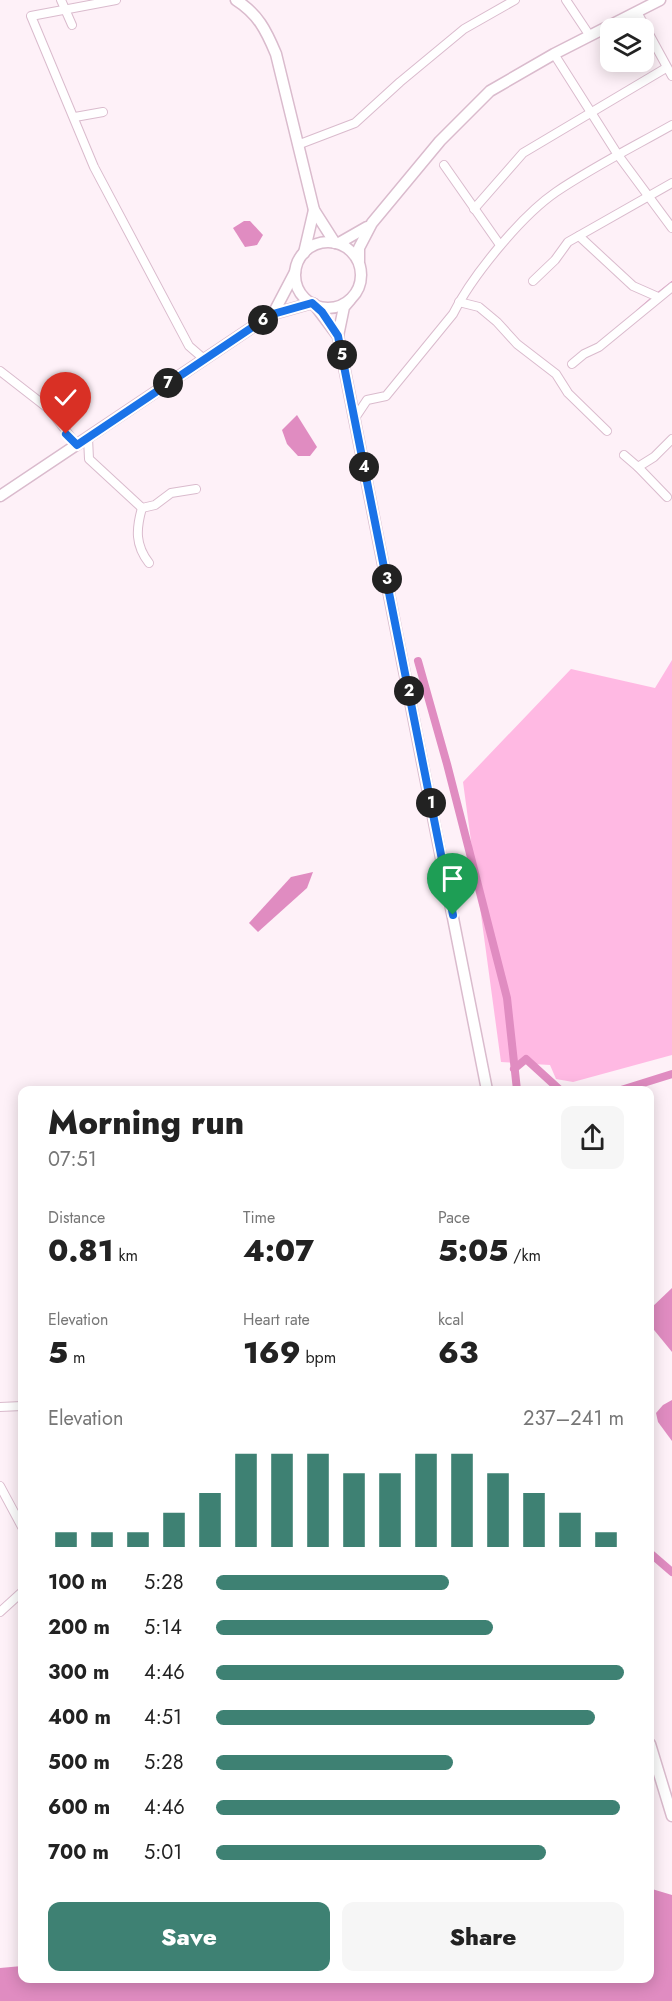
<!DOCTYPE html>
<meta charset="utf-8">
<style>
:root{--surface:#fff;--page:#f6f6f6;--text:#222;--muted:#767676;--accent:#3e8173}
body{margin:0;font-family:Jost,sans-serif;background:var(--page);color:var(--text);height:100vh;display:flex;flex-direction:column;font-size:22px;white-space:nowrap}
*{box-sizing:border-box;margin:0}
p{font-size:20px;color:var(--muted)}
.icon{flex:none;width:33px;height:33px;fill:none;stroke:currentColor;stroke-width:2;stroke-linecap:round;stroke-linejoin:round}
.map{position:relative;flex:1;overflow:hidden}
.side{position:absolute;left:18px;top:1086px;width:636px;height:897px;display:flex;flex-direction:column;background:var(--surface);border-radius:12px;box-shadow:0 3px 15px #0003}
.side>*{flex:none}
.fabs{position:absolute;left:600px;top:18px;display:grid;gap:12px}
.fabs a{display:grid;place-items:center;width:54px;height:54px;border-radius:12px;background:var(--surface);box-shadow:0 3px 15px #0003;font-size:30px}
.pin{position:absolute;display:grid;place-items:center;width:51px;height:51px;color:#fff;margin:-62px -26px;border-radius:50% 50% 50% 0;rotate:-45deg;box-shadow:0 0 6px #0007}
.pin .icon{rotate:45deg}
.km{position:absolute;width:30px;height:30px;margin:-15px;border-radius:50%;background:#222;color:#fff;font-size:16px;line-height:30px;text-align:center}
.round{display:grid;place-items:center;flex:none;width:63px;height:63px;border-radius:12px;background:var(--page)}
.head{display:flex;align-items:center;justify-content:space-between;height:102px;padding:0 30px}
h1{font-size:33px;font-weight:800;line-height:45px}
.stats{display:grid;grid-template-columns:repeat(3,1fr);gap:9px;height:102px;padding:6px 30px}
.stats div{display:grid;align-content:center}
.stats b{font-size:30px;font-weight:800}
.stats small{font-size:16px;font-weight:400}
.stats p{font-size:16px}
.chart{height:168px;padding:12px 30px}
.chart p{display:flex;justify-content:space-between}
.chart svg{width:100%;height:108px;margin-top:6px;stroke:var(--accent);stroke-width:6}
.cta{display:flex;gap:12px;margin-top:auto;padding:12px 30px}
.cta a{flex:1;height:69px;border-radius:12px;background:var(--accent);color:#fff;font-size:24px;font-weight:800;line-height:69px;text-align:center}
.cta a+a{background:var(--page);color:var(--text)}
ul{padding:0 30px;list-style:none;font-size:20px}
li{display:grid;grid-template-columns:96px 72px 1fr;align-items:center;height:45px}
li i{height:15px;border-radius:8px;background:var(--accent)}
.map>svg:first-child{display:block}
.green{fill:#ffb9e3}
.water{fill:#e08cc1}
.lines{fill:none;stroke-linecap:round;stroke-linejoin:round}
.stream{stroke:#e08cc1;stroke-width:2}
.canal{stroke:#e08cc1;stroke-width:8}
.street-casing{stroke:#dabbcd;stroke-width:10}
.secondary-casing{stroke:#dabbcd;stroke-width:13}
.street{stroke:#fff;stroke-width:8}
.secondary{stroke:#fff;stroke-width:10}
.route-casing{stroke:#fff;stroke-width:12}
.route{stroke:#1a73e8;stroke-width:8}
</style>
<div class="map">
<svg width="672" height="2001" viewBox="0 0 672 2001">
<rect width="100%" height="100%" fill="#fef1f8"/>
<path class="green" d="M672 660V1055L573 1082 556 1079 550 1065 501 1062 463 782 571 669 655 688Z"/>
<g class="water">
<path d="M244 221H250L263 235 257 245 245 247 233 228Z"/>
<path d="M297 415 317 447 310 456H298L287 444 282 430Z"/>
<path d="M313 872 307 888 258 932 249 923 291 877Z"/>
<path d="M672 1288V1352L650 1325V1309Z"/>
<path d="M672 1400V1441L658 1422 656 1413 663 1405Z"/>
<path d="M652 1889 672 1895V2001H0V1968L22 1966V1978H650V1890Z"/>
</g>
<g class="lines">
<g class="stream">
<path d="M658 293 672 282"/>
<path d="M637 311 653 297"/>
</g>
<g class="canal">
<path d="M418 661 447 764 507 998 517 1090"/>
<path d="M514 1069 526 1059 560 1090"/>
<path d="M621 1090 672 1074"/>
<path d="M650 1553 672 1572"/>
</g>
<g class="street-casing">
<g id="street">
<path d="M61 0 72 25"/>
<path d="M116 0 31 16 94 167 189 346 204 359"/>
<path d="M566 0 590 36"/>
<path d="M637 12 672 76"/>
<path d="M554 54 618 155 672 228"/>
<path d="M75 117 103 112"/>
<path d="M300 144 355 123 400 82 464 29 515 0"/>
<path d="M444 165 500 245"/>
<path d="M474 209 523 153 666 68"/>
<path d="M579 236 633 286 658 297"/>
<path d="M533 281 555 260 568 242 672 183"/>
<path d="M459 302 479 307 497 322 517 344 556 374 568 393 607 431"/>
<path d="M572 364 584 354 599 347 672 287"/>
<path d="M0 371 49 409 77 445"/>
<path d="M355 418 367 400 386 396 453 314C472 276 521 216 556 192 593 167 633 147 672 125"/>
<path d="M88 438 89 459 142 508 155 505 171 493 196 489"/>
<path d="M624 455 638 467"/>
<path d="M667 497 638 467 654 457 672 439"/>
<path d="M142 508C136 529 135 545 149 563"/>
<path d="M0 1407 22 1406"/>
<path d="M0 1486 22 1527"/>
<path d="M0 1612 22 1592"/>
</g>
</g>
<g class="secondary-casing">
<g id="secondary">
<path d="M236 0C258 14 266 30 276 54L314 210 335 243"/>
<circle cx="328" cy="275" r="33"/>
<path d="M339 243 367 227"/>
<path d="M304 253 314 210"/>
<path d="M359 261V248L372 223 440 141 490 91 554 54 660 0"/>
<path d="M314 304 338 336 487 1090"/>
<path d="M273 314 295 272"/>
<path d="M338 336 344 307 350 300"/>
<path d="M0 496 263 320 273 314 312 303"/>
<path d="M650 1744 672 1816"/>
</g>
</g>
<use href="#street" class="street"/>
<use href="#secondary" class="secondary"/>
</g>
<g class="lines">
<g class="route-casing">
<path id="route" d="M66 434 77 445 263 320 273 314 312 303 322 312 338 336 453 915"/>
</g>
<use href="#route" class="route"/>
</g>
</svg>
<div class="fabs">
<a><svg class="icon" aria-label="layers" viewBox="0 0 24 24"><path d="M12 4l9 5-9 5-9-5zM3 14l9 5 9-5"/></svg></a>
</div>
<div class="pin" style="left:453px;top:915px;background:#1e9e55"><svg class="icon" aria-label="arrive" viewBox="0 0 24 24"><path d="M6 21V4h12l-3 4 3 4H6"/></svg></div>
<div class="pin" style="left:66px;top:434px;background:#d93025"><svg class="icon" aria-label="check" viewBox="0 0 24 24"><path d="M5 12l5 5 9-10"/></svg></div>
<b class="km" style="left:431px;top:803px">1</b>
<b class="km" style="left:409px;top:691px">2</b>
<b class="km" style="left:387px;top:579px">3</b>
<b class="km" style="left:364px;top:467px">4</b>
<b class="km" style="left:342px;top:355px">5</b>
<b class="km" style="left:263px;top:320px">6</b>
<b class="km" style="left:168px;top:383px">7</b>
<section class="side">
<div class="head"><div><h1>Morning run</h1><p>07:51</p></div><a class="round"><svg class="icon" aria-label="share" viewBox="0 0 24 24"><path d="M12 15V3M7 8l5-5 5 5M5 13v7h14v-7"/></svg></a></div>
<div class="stats">
<div><p>Distance</p><b>0.81<small> km</small></b></div>
<div><p>Time</p><b>4:07</b></div>
<div><p>Pace</p><b>5:05<small> /km</small></b></div>
</div>
<div class="stats">
<div><p>Elevation</p><b>5<small> m</small></b></div>
<div><p>Heart rate</p><b>169<small> bpm</small></b></div>
<div><p>kcal</p><b>63</b></div>
</div>
<div class="chart"><p><span>Elevation</span>237–241 m</p>
<svg viewBox="0 0 160 44" preserveAspectRatio="none"><path d="M5 44V38M15 44V38M25 44V38M35 44V30M45 44V22M55 44V6M65 44V6M75 44V6M85 44V14M95 44V14M105 44V6M115 44V6M125 44V14M135 44V22M145 44V30M155 44V38"/></svg>
</div>
<ul>
<li><b>100 m</b>5:28<i style="width:57%"></i></li>
<li><b>200 m</b>5:14<i style="width:68%"></i></li>
<li><b>300 m</b>4:46<i style="width:100%"></i></li>
<li><b>400 m</b>4:51<i style="width:93%"></i></li>
<li><b>500 m</b>5:28<i style="width:58%"></i></li>
<li><b>600 m</b>4:46<i style="width:99%"></i></li>
<li><b>700 m</b>5:01<i style="width:81%"></i></li>
</ul>
<div class="cta"><a>Save</a><a>Share</a></div>
</section>
</div>
